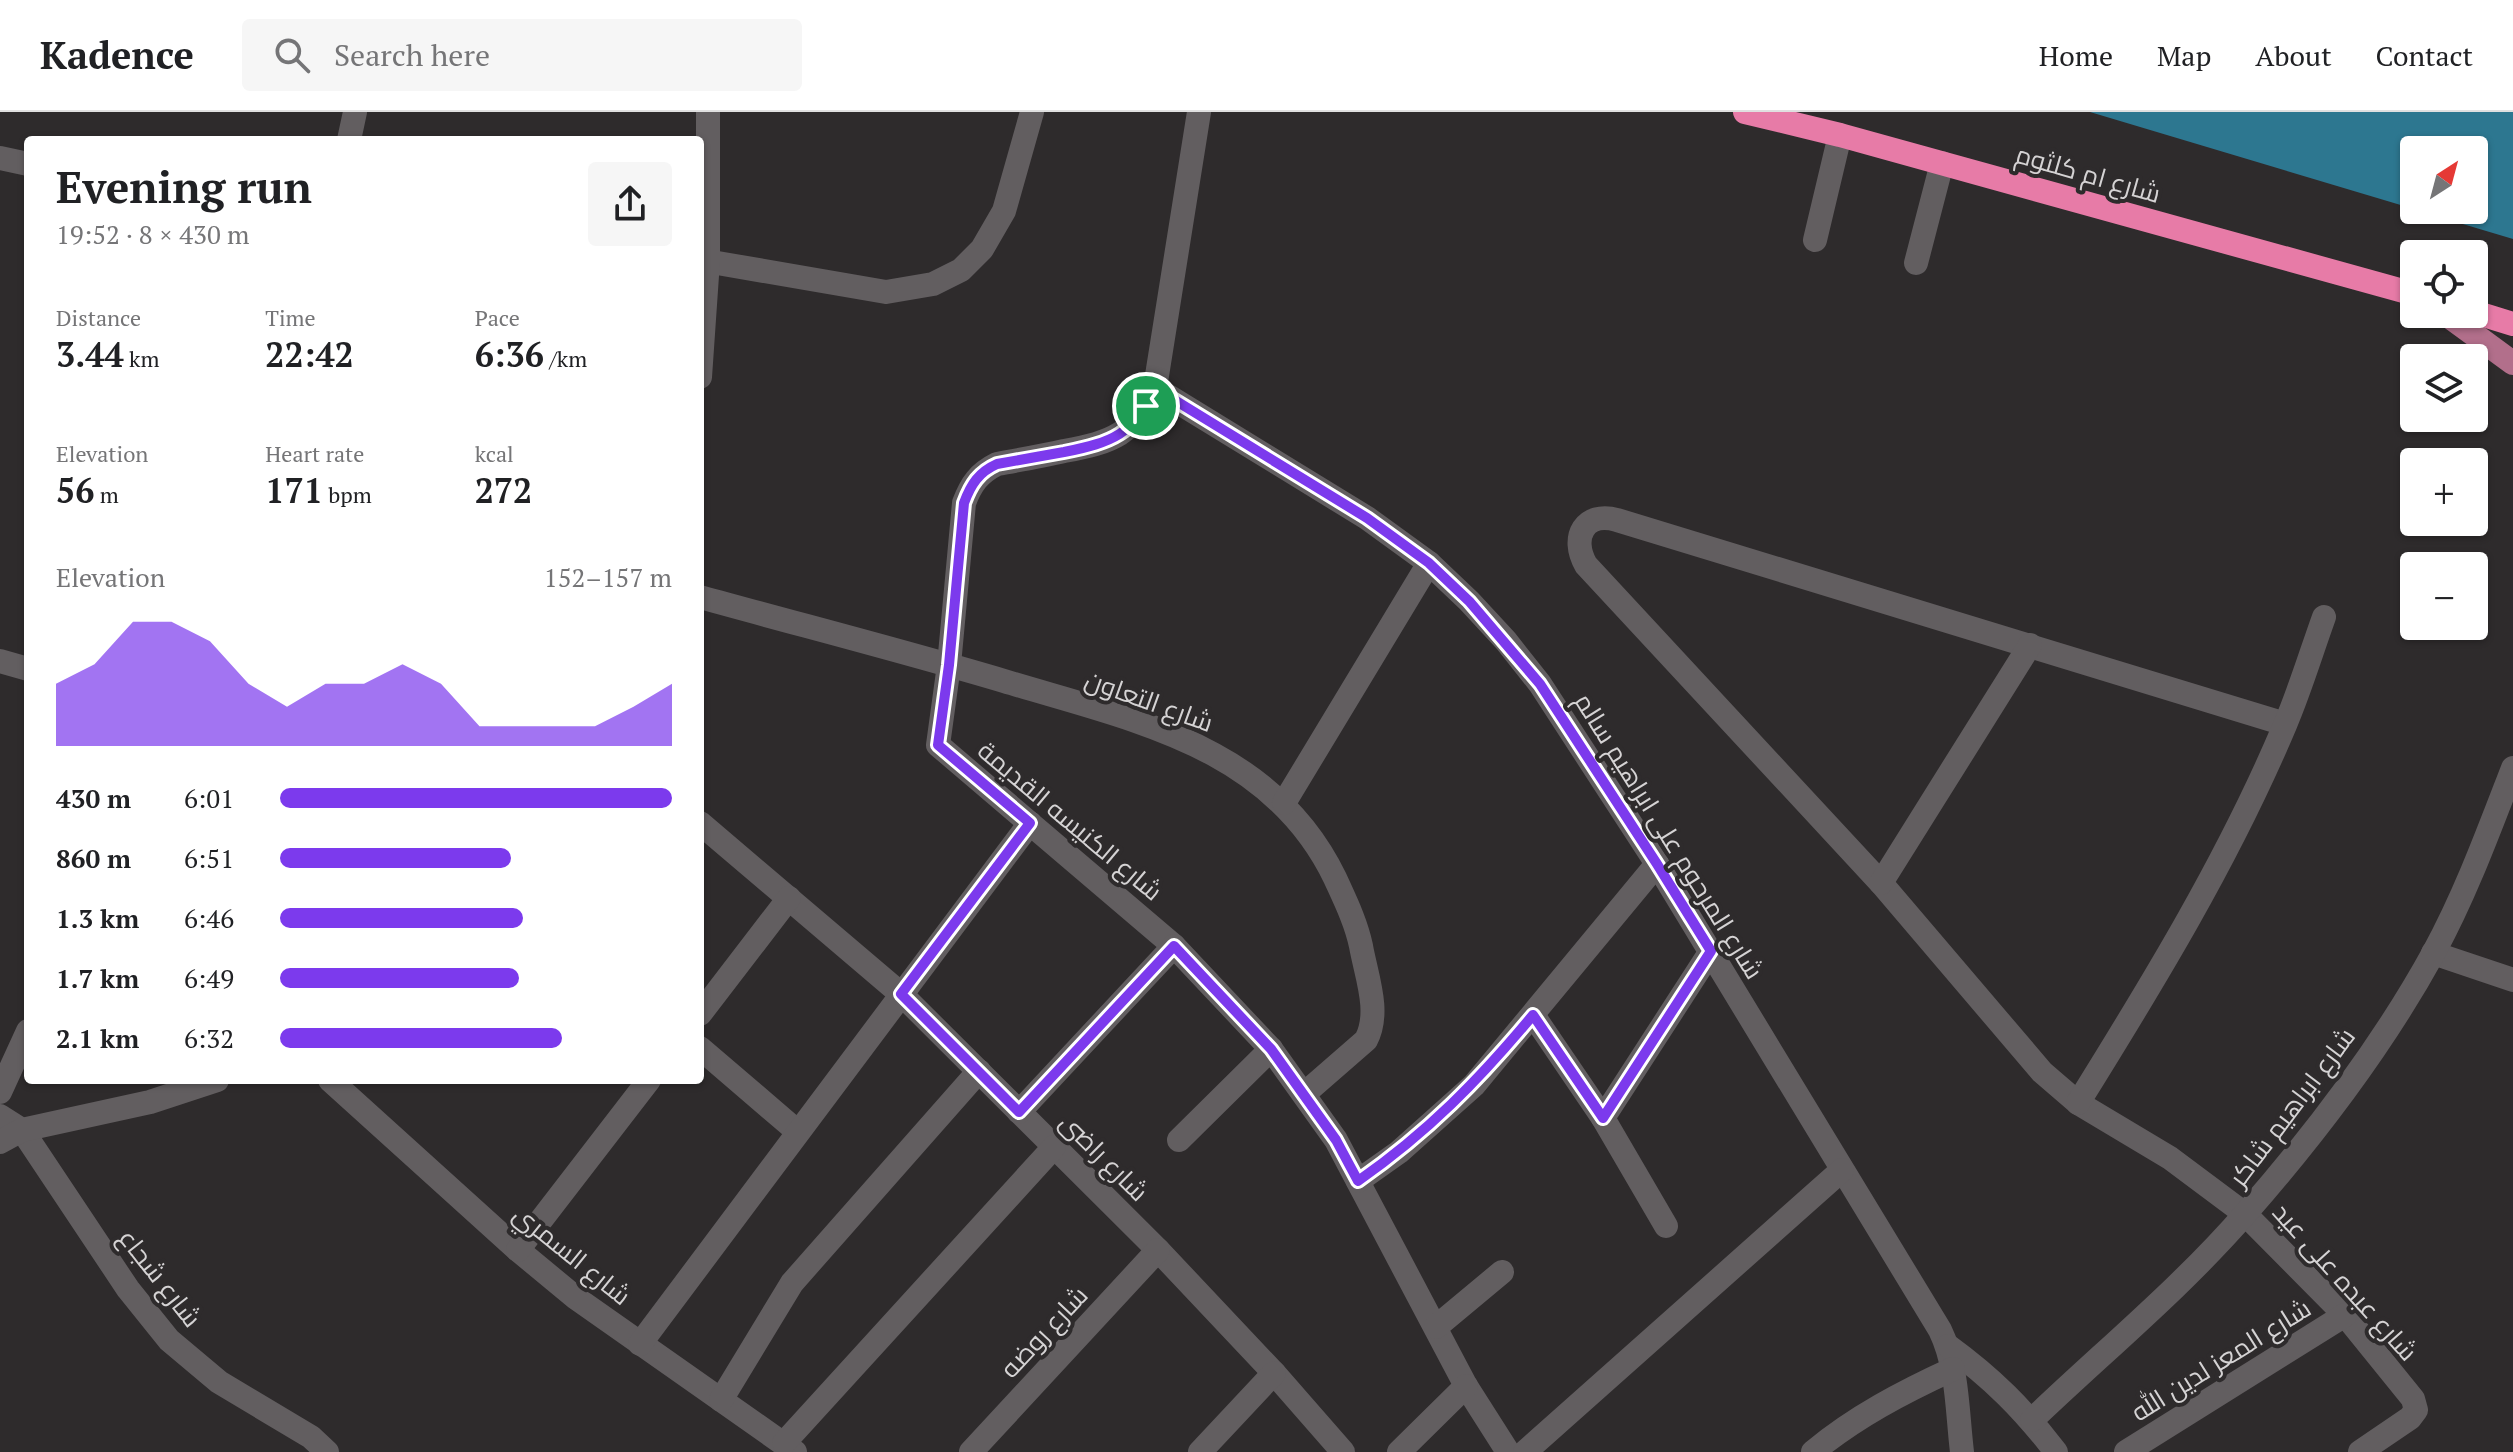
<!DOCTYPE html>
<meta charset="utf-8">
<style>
:root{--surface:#fff;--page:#f6f6f6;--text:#202124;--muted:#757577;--line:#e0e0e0;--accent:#7c3aed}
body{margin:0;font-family:"PT Serif",Cairo,serif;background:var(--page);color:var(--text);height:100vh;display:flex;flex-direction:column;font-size:30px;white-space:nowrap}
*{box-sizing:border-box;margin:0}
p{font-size:26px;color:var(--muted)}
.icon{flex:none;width:44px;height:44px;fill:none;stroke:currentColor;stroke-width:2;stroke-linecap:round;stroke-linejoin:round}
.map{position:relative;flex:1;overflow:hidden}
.side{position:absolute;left:24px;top:24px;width:680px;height:948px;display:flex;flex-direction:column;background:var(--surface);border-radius:8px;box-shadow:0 2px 6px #0004}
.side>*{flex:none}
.needle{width:52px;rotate:36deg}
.tools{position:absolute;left:2400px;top:24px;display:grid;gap:16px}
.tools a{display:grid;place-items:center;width:88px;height:88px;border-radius:8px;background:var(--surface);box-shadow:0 2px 6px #0004;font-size:40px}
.pin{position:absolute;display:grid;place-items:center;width:68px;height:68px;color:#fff;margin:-34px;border:4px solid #fff;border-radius:50%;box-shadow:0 2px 8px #0007}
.round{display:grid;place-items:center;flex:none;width:84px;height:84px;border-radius:8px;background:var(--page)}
.headline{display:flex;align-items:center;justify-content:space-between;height:136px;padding:0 32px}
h1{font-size:44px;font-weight:700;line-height:60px}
.metrics{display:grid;grid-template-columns:repeat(3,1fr);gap:12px;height:136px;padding:8px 32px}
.metrics div{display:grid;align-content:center}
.metrics b{font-size:34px;font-weight:700}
.metrics small{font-size:22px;font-weight:400}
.metrics p{font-size:22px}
.chart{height:224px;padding:16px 32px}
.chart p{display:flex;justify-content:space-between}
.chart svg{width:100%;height:144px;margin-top:8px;fill:var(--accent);opacity:.7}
ul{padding:0 32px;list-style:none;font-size:26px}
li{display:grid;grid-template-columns:128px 96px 1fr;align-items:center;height:60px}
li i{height:20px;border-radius:10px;background:var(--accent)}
header{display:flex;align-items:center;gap:48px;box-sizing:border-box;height:112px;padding:0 40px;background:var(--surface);border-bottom:2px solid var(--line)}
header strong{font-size:38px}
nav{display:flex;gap:44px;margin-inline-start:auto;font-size:28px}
.search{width:560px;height:72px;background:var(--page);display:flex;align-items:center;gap:20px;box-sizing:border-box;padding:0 28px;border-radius:8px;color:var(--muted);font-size:30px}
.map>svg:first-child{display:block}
.water{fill:#2d7790}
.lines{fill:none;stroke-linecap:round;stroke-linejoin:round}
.minor{stroke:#625e60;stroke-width:24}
.major{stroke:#b26f8b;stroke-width:24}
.highway{stroke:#e77ba7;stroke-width:24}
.route-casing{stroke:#fff;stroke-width:16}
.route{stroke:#7c3aed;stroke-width:10}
.labels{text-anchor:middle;stroke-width:8;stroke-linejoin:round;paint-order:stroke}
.street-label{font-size:26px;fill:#d5d3d4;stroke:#2e2b2c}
</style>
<header>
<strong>Kadence</strong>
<div class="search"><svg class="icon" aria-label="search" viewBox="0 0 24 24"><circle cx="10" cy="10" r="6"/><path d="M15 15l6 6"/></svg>Search here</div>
<nav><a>Home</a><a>Map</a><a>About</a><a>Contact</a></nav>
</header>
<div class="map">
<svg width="2513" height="1340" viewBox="0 0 2513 1340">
<rect width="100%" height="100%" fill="#2e2b2c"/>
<path class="water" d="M2090 0H2513V127L2416 98H2474V38H2414V97Z"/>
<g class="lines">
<g class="minor">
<path d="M1199 0 1155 276C1133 323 1113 330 1064 339 1042 344 1019 348 997 352 979 361 971 372 964 391L949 553 938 633 1174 834 1271 937 1336 1028 1466 1274 1508 1340"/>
<path d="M349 28 355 0"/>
<path d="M0 46 28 52"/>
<path d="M1815 128 1840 23"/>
<path d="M700 148 886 180 933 172 961 158 982 137 1004 99 1032 0"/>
<path d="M1916 151 1942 51"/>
<path d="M700 265 708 149V0"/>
<path d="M1155 276 1367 406 1429 451 1469 489 1506 529 1540 572 1657 752 1940 1218C1958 1255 1957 1299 1962 1340"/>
<path d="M700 485C801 513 903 539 1004 569 1132 608 1271 633 1335 766 1345 788 1356 810 1361 834 1366 863 1381 900 1366 928L1304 982"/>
<path d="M0 549 28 557"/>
<path d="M2285 612 1617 408C1585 399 1570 425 1586 453L1881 771 2042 960 2078 991 2170 1046 2245 1102 2345 1203 2413 1287 2416 1298 2410 1306 2360 1340"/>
<path d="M1284 691 1429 451"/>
<path d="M700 711 901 882 1158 1138 1274 1261 1343 1340"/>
<path d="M1881 771 2030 533"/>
<path d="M2433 841 2513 868"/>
<path d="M700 902 789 786"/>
<path d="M1533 903 1603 1006 1666 1114"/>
<path d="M700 936 798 1020"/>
<path d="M330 968 518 1138 576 1186 795 1340"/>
<path d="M0 980 28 919"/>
<path d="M2078 991C2154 869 2229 746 2285 613 2300 578 2311 541 2324 505"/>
<path d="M1019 1000 1174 834"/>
<path d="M0 1004 22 1018 128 1177 169 1228 219 1270 311 1325 327 1340"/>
<path d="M1603 1006 1711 839"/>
<path d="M1179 1028 1271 937"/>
<path d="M0 1030 22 1018 150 990 217 968"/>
<path d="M1358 1069 1399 1040 1474 973 1657 752"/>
<path d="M518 1138 649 968"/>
<path d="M1436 1215 1502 1160"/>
<path d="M640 1232 1030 711"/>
<path d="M1948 1234C1992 1266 2023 1297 2056 1340"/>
<path d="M721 1288 792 1171 979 959"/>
<path d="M2032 1308C2103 1240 2181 1176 2246 1101 2316 1021 2383 933 2434 840 2466 781 2489 718 2513 656"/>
<path d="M784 1331 1054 1035"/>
<path d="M971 1340 1158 1138"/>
<path d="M1200 1340 1274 1261"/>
<path d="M1399 1340 1466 1274"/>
<path d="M1525 1340 1842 1058"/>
<path d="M1813 1340C1855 1305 1903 1280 1953 1257"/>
<path d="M2126 1340 2345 1203"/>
</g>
<path class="major" d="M2446 202 2513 251"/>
<g class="highway">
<path d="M1745 0 1840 23 2414 182"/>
<path d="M2474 200 2513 212"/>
</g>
</g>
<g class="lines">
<g class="route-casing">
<path id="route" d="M1155 276 1367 406 1429 451 1469 489 1540 572 1657 752 1711 839 1603 1006 1533 903C1479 968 1428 1020 1358 1069L1336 1028 1271 937 1174 834 1019 1000 901 882 1030 711 938 633 949 553 964 391C971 372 979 360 997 352 1019 348 1042 344 1064 340 1113 330 1133 323 1155 276Z"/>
</g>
<use href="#route" class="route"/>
</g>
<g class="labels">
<g class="street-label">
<text transform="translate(2088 62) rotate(16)" y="9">شارع ام كلثوم</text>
<text transform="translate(1149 589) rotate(20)" y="9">شارع التعاون</text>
<text transform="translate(1070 709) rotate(40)" y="9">شارع الكنيسه القديمة</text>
<text transform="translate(1669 724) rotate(58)" y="9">شارع المرحوم على ابراهيم سالم</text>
<text transform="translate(2292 995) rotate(-53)" y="9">شارع ابراهيم شاكر</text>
<text transform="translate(1104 1045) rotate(45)" y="9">شارع راضى</text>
<text transform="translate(572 1143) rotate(39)" y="9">شارع السمري</text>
<text transform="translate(160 1166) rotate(52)" y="9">شارع شجاع</text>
<text transform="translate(2345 1170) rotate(48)" y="9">شارع عبده على عيد</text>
<text transform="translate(1044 1220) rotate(-47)" y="9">شارع روضه</text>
<text transform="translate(2221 1248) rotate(-32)" y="9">شارع المعز لدين الله</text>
</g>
</g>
</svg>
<div class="tools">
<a><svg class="needle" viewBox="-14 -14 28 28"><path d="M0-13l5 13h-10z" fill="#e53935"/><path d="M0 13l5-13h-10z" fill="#757577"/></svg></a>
<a><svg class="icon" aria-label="locate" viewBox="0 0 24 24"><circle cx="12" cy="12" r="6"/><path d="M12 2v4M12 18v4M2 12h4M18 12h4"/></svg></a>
<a><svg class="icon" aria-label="layers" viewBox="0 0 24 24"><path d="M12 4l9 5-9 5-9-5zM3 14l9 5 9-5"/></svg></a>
<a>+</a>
<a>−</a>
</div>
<div class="pin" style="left:1146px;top:294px;background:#1e9e55"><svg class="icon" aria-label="arrive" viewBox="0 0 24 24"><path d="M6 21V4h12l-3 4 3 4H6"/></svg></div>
<section class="side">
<div class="headline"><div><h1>Evening run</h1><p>19:52 · 8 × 430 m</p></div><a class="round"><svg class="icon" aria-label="share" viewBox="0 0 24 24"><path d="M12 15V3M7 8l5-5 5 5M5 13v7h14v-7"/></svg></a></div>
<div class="metrics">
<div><p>Distance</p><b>3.44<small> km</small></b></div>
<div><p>Time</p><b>22:42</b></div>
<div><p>Pace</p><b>6:36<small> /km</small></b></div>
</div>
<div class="metrics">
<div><p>Elevation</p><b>56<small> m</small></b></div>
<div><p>Heart rate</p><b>171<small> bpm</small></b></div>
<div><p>kcal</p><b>272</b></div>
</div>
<div class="chart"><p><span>Elevation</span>152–157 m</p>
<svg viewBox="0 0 160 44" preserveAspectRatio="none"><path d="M0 44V25L10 19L20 6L30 6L40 12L50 25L60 32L70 25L80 25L90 19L100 25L110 38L120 38L130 38L140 38L150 32L160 25V44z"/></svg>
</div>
<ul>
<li><b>430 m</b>6:01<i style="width:100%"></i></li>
<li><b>860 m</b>6:51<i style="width:59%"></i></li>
<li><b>1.3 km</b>6:46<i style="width:62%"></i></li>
<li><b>1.7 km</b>6:49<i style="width:61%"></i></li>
<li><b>2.1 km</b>6:32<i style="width:72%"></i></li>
</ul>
</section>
</div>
